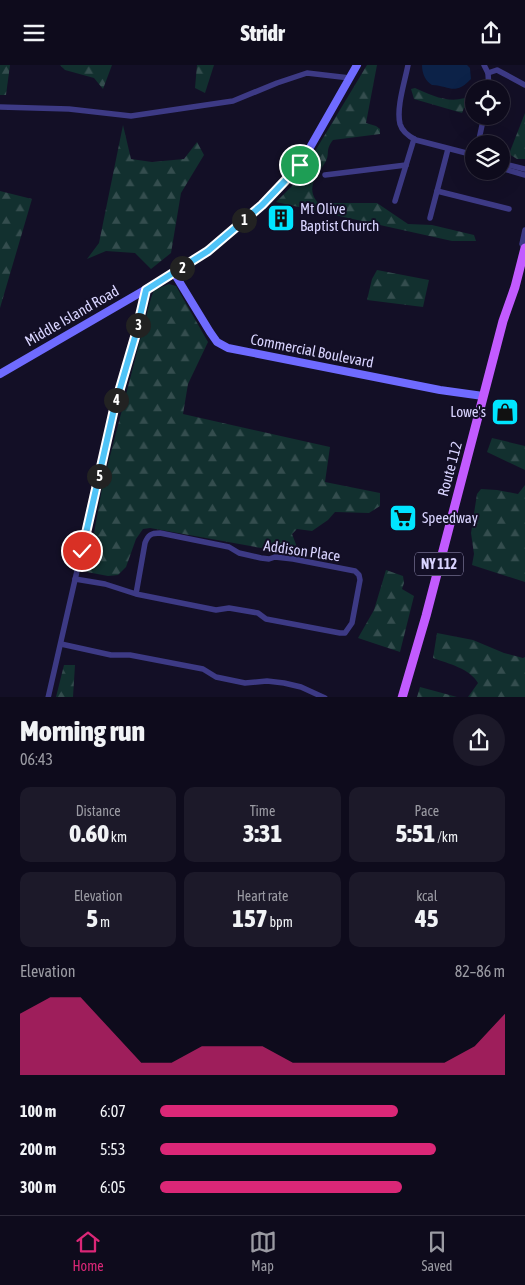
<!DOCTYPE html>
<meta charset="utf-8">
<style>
:root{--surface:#0e0b1c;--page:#1c1929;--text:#f1f3f6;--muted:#9b9ba3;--line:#2e2b3b;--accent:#db2777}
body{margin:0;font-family:"Asap Condensed",sans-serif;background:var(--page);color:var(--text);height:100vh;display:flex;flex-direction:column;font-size:19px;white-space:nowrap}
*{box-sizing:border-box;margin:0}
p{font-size:16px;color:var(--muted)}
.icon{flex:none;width:28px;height:28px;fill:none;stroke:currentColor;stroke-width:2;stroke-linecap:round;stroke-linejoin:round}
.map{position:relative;height:632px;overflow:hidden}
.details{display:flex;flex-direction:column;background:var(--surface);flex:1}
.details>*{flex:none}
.tools{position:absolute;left:465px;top:15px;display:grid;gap:10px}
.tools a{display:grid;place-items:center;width:45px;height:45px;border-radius:50%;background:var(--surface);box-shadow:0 5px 20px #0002,0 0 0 1px var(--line);font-size:25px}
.pin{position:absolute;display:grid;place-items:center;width:42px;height:42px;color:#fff;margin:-21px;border:2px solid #fff;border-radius:50%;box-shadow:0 1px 5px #0007}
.km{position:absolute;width:25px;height:25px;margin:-12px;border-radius:50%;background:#222;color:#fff;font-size:14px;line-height:25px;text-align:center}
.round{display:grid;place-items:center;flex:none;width:52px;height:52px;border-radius:26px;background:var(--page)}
.headline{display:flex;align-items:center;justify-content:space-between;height:85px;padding:0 20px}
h1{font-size:28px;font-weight:800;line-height:38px}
.stats{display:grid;grid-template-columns:repeat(3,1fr);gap:8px;height:85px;padding:5px 20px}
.stats div{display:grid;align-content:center;border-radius:10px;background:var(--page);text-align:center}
.stats b{font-size:25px;font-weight:800}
.stats small{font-size:14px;font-weight:400}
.stats p{font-size:14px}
.chart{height:140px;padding:10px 20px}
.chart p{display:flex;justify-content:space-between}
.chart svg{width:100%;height:90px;margin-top:5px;fill:var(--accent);opacity:.7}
ul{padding:0 20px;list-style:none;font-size:16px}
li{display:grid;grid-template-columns:80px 60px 1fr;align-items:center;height:38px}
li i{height:12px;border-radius:6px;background:var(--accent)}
header{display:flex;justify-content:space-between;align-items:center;height:65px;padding:0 20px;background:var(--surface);font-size:22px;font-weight:800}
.menu{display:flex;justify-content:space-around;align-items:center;height:70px;border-top:1px solid var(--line);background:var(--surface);font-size:14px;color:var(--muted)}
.menu a{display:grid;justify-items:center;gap:2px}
.menu .selected{color:var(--accent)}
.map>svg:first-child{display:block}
.forest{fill:url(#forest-firs)}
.water{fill:#0c2248}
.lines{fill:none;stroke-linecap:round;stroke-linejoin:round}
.street{stroke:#3d3a85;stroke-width:5.5}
.secondary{stroke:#6f6bff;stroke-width:8}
.primary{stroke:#c25bff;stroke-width:9}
.route-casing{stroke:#fff;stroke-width:10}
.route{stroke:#4fc3f7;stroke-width:6}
.labels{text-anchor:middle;stroke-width:4;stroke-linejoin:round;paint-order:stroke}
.shield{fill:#130f26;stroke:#9e99be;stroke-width:1}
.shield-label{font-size:14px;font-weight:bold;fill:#d9d4ff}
.poi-label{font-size:15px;fill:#d9d4ff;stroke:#130f26;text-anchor:start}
.street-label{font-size:15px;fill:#d9d4ff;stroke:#130f26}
</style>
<header><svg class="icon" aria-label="menu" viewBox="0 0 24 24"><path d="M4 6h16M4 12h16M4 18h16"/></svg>Stridr<svg class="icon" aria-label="share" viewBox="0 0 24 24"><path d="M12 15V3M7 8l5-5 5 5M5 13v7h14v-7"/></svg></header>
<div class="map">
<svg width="525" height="633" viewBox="0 0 525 633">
<defs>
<pattern id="forest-firs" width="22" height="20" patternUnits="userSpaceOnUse" patternTransform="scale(1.25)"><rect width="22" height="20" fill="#12302f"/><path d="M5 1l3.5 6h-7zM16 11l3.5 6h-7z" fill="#344d4e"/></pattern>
</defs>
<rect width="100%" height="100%" fill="#130f26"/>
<g class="forest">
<path d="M0 0H10L6 30H0Z"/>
<path d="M60 0H112L103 24 94 13 65 5Z"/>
<path d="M197 0H214L205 28 195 23Z"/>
<path d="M367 0H377L366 58 376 61 380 64V69L333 75C325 85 330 88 326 96 317 111 305 122 318 138H377L408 159 432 160 474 170 476 176H452L276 137 297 116Z"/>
<path d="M415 23C433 31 455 42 474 28V45L464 43 462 48 414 34 411 24Z"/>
<path d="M525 48V94H517L509 89Z"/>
<path d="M123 60 131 94 152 97 184 94 197 77 204 90 181 128 171 188 151 204 135 188 106 186 87 194 99 178Z"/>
<path d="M0 126 32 134 0 243Z"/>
<path d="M377 205 429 215 423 242 367 235 372 214Z"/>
<path d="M169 219 176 221 208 277 188 319 183 349 330 382 325 417 380 428V441L369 448 335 447 328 455 312 466 297 464 292 469 300 490 150 463 143 464 136 474 126 502 118 510 108 511 87 507 103 418 151 233 154 225Z"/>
<path d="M492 373 525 381V405L487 387Z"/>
<path d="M525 420V517L472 500 474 489 471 468 477 429 481 424 497 425 518 429Z"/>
<path d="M386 505 403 511 404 518 402 524 414 531 400 587 358 573 374 545Z"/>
<path d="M437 568 473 575 504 588 523 593 525 592V632H468L478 618C469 603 449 599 433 593Z"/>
<path d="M64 600H75L73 632H56Z"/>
<path d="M420 622 457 632H417Z"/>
</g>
<path class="water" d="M422 0H467L470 3 471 14C455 31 450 21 432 20 425 16 422 8 422 0Z"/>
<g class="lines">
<g class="street">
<path d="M408 0C405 16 396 43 400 59 402 66 410 72 416 75L474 90"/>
<path d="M484 0 488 8 489 24"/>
<path d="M488 8 497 5 525 20"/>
<path d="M0 42 69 44 131 51 233 36 277 18 307 8 350 13"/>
<path d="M478 79 484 51"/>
<path d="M501 98 525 104"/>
<path d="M501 103 525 110"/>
<path d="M325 110 406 100"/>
<path d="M437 126 509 144"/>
<path d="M395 136 414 74"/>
<path d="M430 153 448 84"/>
<path d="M525 183 522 179 525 165"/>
<path d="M75 514 105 519 136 529 216 545 229 543 258 548 266 554 340 568H345L352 558 360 515 359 510 355 506 293 494 275 492 269 494 261 493 239 488 229 482 160 468C151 468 148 470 145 478L136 529"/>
<path d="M61 579 111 590H130L203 604 216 612 245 618 267 616 284 618 301 622 325 633"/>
<path d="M48 633 114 344 135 272 146 225"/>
</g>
<g class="secondary">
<path d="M174 208 210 267 217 277 228 283 440 325 483 331"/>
<path d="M0 309 174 208 208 186 262 140 300 100 357 0"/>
</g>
<path class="primary" d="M402 633 426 551 503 256 515 222 525 183"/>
</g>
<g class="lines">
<g class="route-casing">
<path id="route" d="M82 486 114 344 135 272 146 225 208 186 262 140 300 100"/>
</g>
<use href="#route" class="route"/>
</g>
<defs>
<g id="building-square" transform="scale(1.4375)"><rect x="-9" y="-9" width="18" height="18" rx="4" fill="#00e5ff" stroke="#130f26"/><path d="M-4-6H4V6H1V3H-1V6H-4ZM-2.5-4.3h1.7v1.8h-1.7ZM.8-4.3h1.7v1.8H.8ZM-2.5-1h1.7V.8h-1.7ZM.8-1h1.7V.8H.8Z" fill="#111"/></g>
<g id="shop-square" transform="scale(1.4375)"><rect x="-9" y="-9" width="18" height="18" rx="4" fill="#00e5ff" stroke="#130f26"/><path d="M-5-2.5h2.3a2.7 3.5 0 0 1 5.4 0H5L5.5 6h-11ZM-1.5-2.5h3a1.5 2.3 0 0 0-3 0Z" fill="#111"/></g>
<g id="supermarket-square" transform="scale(1.4375)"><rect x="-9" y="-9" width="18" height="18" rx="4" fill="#00e5ff" stroke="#130f26"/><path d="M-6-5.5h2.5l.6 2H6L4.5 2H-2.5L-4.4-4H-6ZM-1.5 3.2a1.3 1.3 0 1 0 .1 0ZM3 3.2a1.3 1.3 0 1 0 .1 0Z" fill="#111"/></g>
</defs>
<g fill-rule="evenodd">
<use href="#building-square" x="281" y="153"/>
<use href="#shop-square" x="505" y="347"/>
<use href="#supermarket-square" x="403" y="453"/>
</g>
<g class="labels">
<rect class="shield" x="415" y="487.5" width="48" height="23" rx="4"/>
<g class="shield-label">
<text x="439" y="504">NY 112</text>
</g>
<g class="poi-label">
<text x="300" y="149">Mt Olive<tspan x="300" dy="17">Baptist Church</tspan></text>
<text x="486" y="352" text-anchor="end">Lowe's</text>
<text x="422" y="458">Speedway</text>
</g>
<g class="street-label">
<text transform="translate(72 251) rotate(-30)" y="5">Middle Island Road</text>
<text transform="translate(312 286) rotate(11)" y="5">Commercial Boulevard</text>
<text transform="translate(450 404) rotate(-75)" y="5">Route 112</text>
<text transform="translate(302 486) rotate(8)" y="5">Addison Place</text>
</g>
</g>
</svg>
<div class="tools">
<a><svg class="icon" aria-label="locate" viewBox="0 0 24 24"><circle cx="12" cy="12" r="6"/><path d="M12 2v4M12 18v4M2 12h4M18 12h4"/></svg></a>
<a><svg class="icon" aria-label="layers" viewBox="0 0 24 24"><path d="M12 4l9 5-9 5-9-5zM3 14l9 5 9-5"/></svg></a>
</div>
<div class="pin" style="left:300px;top:100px;background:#1e9e55"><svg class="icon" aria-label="arrive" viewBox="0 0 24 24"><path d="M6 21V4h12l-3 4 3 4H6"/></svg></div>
<div class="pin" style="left:82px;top:486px;background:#d93025"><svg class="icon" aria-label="check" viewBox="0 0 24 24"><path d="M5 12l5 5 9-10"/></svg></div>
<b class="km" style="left:244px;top:155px">1</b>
<b class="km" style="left:182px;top:203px">2</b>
<b class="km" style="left:138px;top:260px">3</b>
<b class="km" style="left:116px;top:335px">4</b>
<b class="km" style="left:99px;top:411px">5</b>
</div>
<section class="details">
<div class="headline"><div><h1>Morning run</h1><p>06:43</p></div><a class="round"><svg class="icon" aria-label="share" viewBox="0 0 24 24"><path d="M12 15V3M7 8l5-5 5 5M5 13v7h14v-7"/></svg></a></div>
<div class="stats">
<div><p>Distance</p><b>0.60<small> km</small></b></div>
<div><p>Time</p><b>3:31</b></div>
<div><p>Pace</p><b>5:51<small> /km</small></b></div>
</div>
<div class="stats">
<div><p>Elevation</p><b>5<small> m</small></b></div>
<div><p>Heart rate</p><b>157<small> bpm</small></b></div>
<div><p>kcal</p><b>45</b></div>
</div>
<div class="chart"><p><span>Elevation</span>82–86 m</p>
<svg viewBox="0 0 160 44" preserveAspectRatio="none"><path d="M0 44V14L10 6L20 6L30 22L40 38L50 38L60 30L70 30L80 30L90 38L100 38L110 38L120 38L130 38L140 38L150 30L160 14V44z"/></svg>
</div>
<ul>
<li><b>100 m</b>6:07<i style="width:69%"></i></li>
<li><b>200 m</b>5:53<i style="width:80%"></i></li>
<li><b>300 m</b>6:05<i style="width:70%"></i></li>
</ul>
</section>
<nav class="menu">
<a class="selected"><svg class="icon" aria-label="home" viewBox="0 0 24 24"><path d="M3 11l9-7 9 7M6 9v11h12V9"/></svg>Home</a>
<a><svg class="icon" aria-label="map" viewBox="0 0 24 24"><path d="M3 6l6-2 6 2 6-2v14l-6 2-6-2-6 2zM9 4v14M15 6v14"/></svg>Map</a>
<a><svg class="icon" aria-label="saved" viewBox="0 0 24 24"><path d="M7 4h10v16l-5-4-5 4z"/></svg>Saved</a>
</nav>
